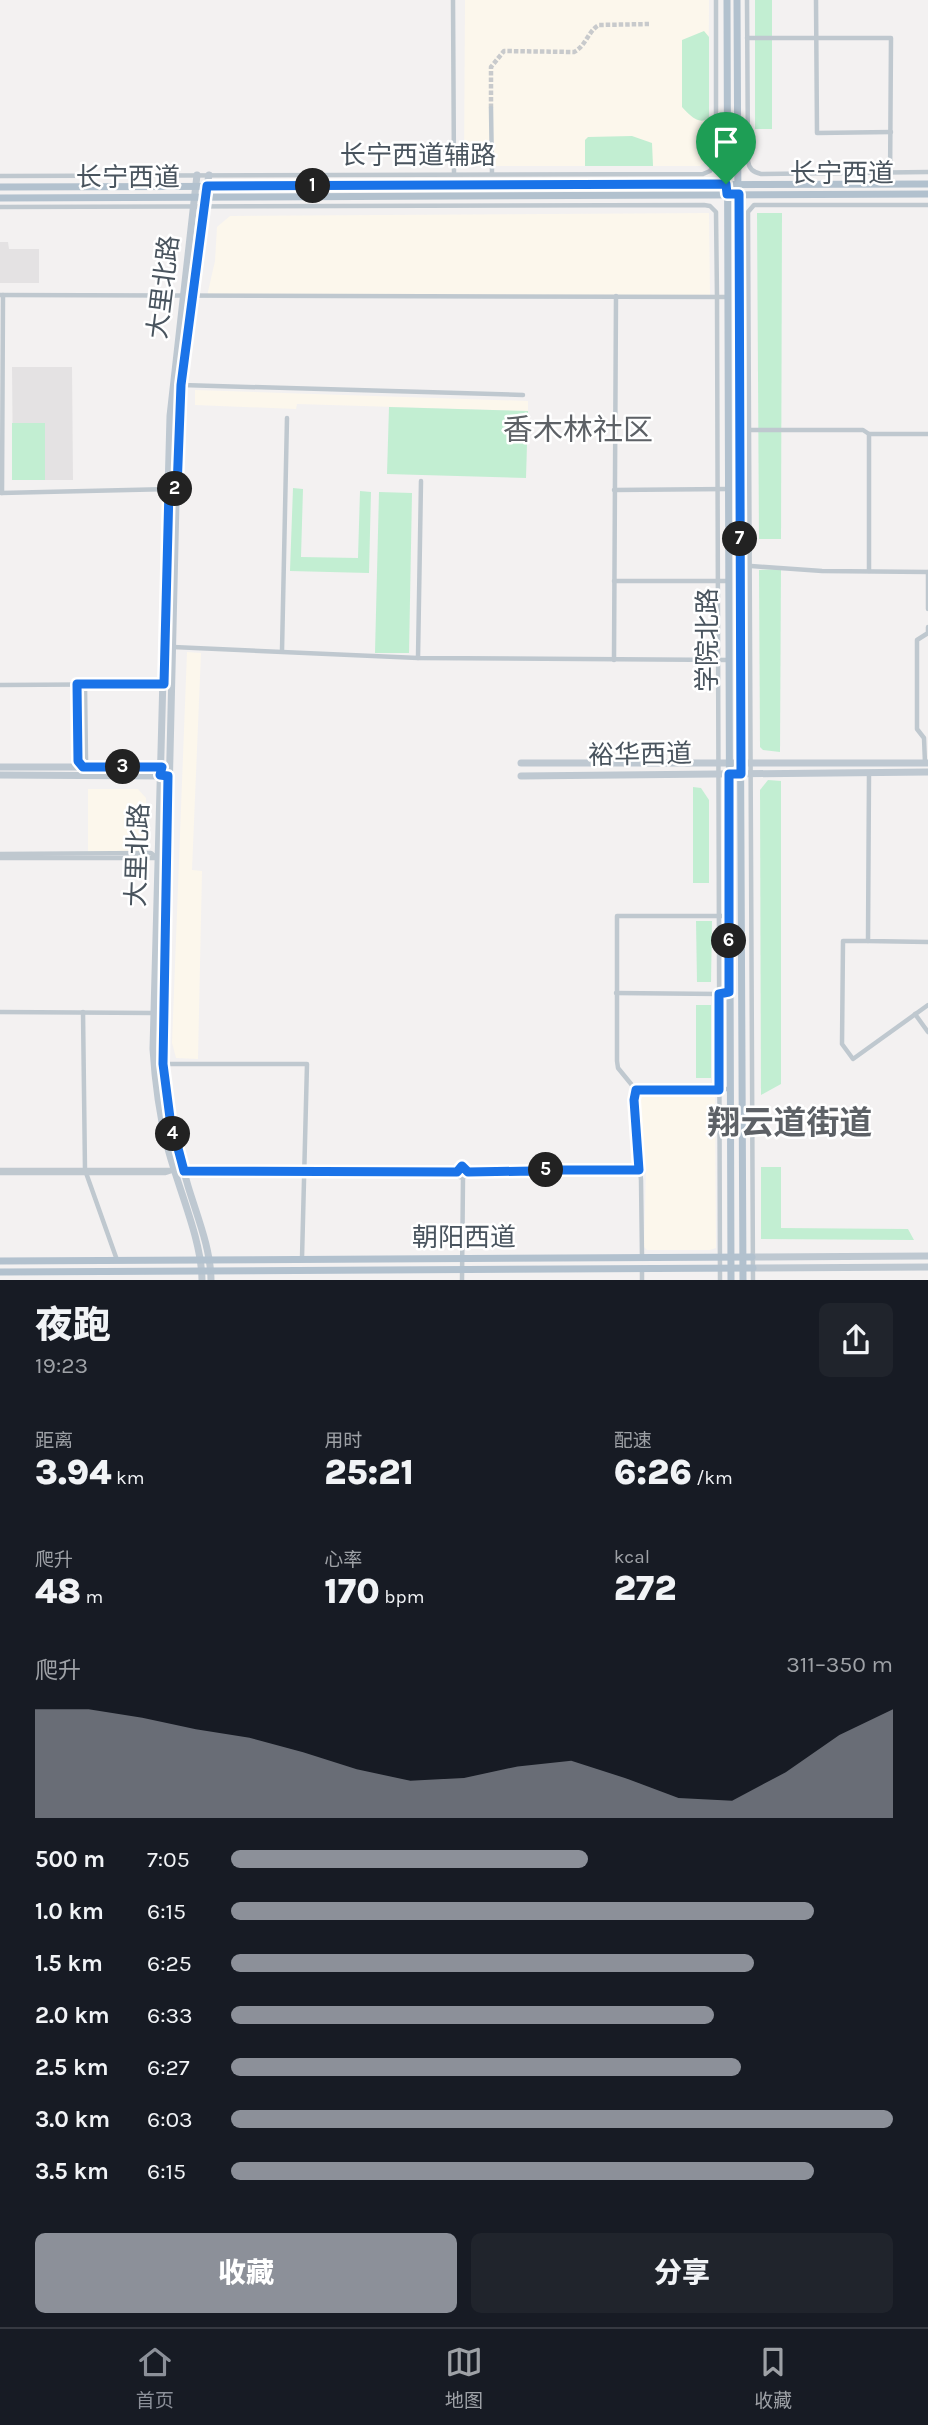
<!DOCTYPE html>
<html lang="zh">
<meta charset="utf-8">
<style>
:root{--surface:#171b24;--page:#20242c;--text:#f1f3f6;--muted:#9ea1a6;--line:#363941;--accent:#8c9099}
body{margin:0;font-family:Karla,"Noto Sans SC",sans-serif;background:var(--page);color:var(--text);height:100vh;display:flex;flex-direction:column;font-size:26px;white-space:nowrap}
*{box-sizing:border-box;margin:0}
p{font-size:23px;color:var(--muted)}
.icon{flex:none;width:38px;height:38px;fill:none;stroke:currentColor;stroke-width:2;stroke-linecap:round;stroke-linejoin:round}
.map{position:relative;height:1280px;overflow:hidden}
.side{display:flex;flex-direction:column;background:var(--surface);flex:1}
.side>*{flex:none}
.pin{position:absolute;display:grid;place-items:center;width:60px;height:60px;color:#fff;margin:-72px -30px;border-radius:50% 50% 50% 0;rotate:-45deg;box-shadow:0 0 7px #0007}
.pin .icon{rotate:45deg}
.km{position:absolute;width:35px;height:35px;margin:-18px;border-radius:50%;background:#222;color:#fff;font-size:19px;line-height:35px;text-align:center}
.round{display:grid;place-items:center;flex:none;width:74px;height:74px;border-radius:10px;background:var(--page)}
.head{display:flex;align-items:center;justify-content:space-between;height:119px;padding:0 35px}
h1{font-size:38px;font-weight:800;line-height:52px}
.figures{display:grid;grid-template-columns:repeat(3,1fr);gap:10px;height:119px;padding:7px 35px}
.figures div{display:grid;align-content:center}
.figures b{font-size:35px;font-weight:800}
.figures small{font-size:19px;font-weight:400}
.figures p{font-size:19px}
.chart{height:196px;padding:14px 35px}
.chart p{display:flex;justify-content:space-between}
.chart svg{width:100%;height:126px;margin-top:7px;fill:var(--accent);opacity:.7}
.action{display:flex;gap:14px;margin-top:auto;padding:14px 35px}
.action a{flex:1;height:80px;border-radius:10px;background:var(--accent);color:#fff;font-size:28px;font-weight:800;line-height:80px;text-align:center}
.action a+a{background:var(--page);color:var(--text)}
ul{padding:0 35px;list-style:none;font-size:23px}
li{display:grid;grid-template-columns:112px 84px 1fr;align-items:center;height:52px}
li i{height:18px;border-radius:9px;background:var(--accent)}
.tab-bar{display:flex;justify-content:space-around;align-items:center;height:98px;border-top:2px solid var(--line);background:var(--surface);font-size:19px;color:var(--muted)}
.tab-bar a{display:grid;justify-items:center;gap:4px}
.tab-bar .active{color:var(--accent)}
.map>svg:first-child{display:block}
.commercial{fill:#fcf7ec}
.education{fill:#e4e2e3}
.green{fill:#c2eed2}
.lines{fill:none;stroke-linecap:round;stroke-linejoin:round}
.street-tunnel{stroke:#c8cacc;stroke-width:4.5;stroke-dasharray:4.5 2;stroke-linecap:butt}
.street{stroke:#bfc8cf;stroke-width:4.5}
.secondary{stroke:#bec8d1;stroke-width:7}
.primary{stroke:#b2c1ce;stroke-width:7}
.route-casing{stroke:#fff;stroke-width:14}
.route{stroke:#1a73e8;stroke-width:9}
.labels{text-anchor:middle;stroke-width:5;stroke-linejoin:round;paint-order:stroke}
.street-label{font-size:26px;fill:#49545e;stroke:#fff}
.quarter-label{font-size:30px;fill:#5d6166;stroke:#fff}
.district-label{font-size:33px;font-weight:bold;fill:#5d6166;stroke:#fff}
</style>
<div class="map">
<svg width="928" height="1281" viewBox="0 0 928 1281">
<rect width="100%" height="100%" fill="#f3f1f1"/>
<g class="commercial">
<path d="M465 0H709L708 160 700 166H464Z"/>
<path d="M709 213 710 295 207 296 215 261 217 227 230 216Z"/>
<path d="M195 390 528 401V411L297 404 296 409 195 405Z"/>
<path d="M187 652 201 653 192 870 202 871 198 1059 176 1058 172 1043Z"/>
<path d="M88 789H138L146 798V852H88Z"/>
<path d="M643 1093H715L716 1248 710 1250H647L644 1247 646 1169 641 1160 636 1099Z"/>
</g>
<g class="education">
<path d="M0 242H8L9 249H39V283H0Z"/>
<path d="M12 367H72L73 480H13Z"/>
</g>
<g class="green">
<rect x="755" y="0" width="17" height="129"/>
<path d="M704 31 709 37V118C698 126 689 114 682 107V40Z"/>
<path d="M632 136 652 143 653 166H585V140L588 137Z"/>
<path d="M757 213H782L781 539H759Z"/>
<path d="M389 407 528 411 526 478 387 474Z"/>
<rect x="12" y="423" width="33" height="57"/>
<path d="M293 488 303 489 301 557 358 558 360 491 371 492 369 573 290 571Z"/>
<path d="M379 492 412 493 409 653H375Z"/>
<path d="M781 569 780 752 763 750 760 747 759 570Z"/>
<path d="M768 780 781 781V1084L761 1095 760 790Z"/>
<path d="M693 787 701 788 709 800V883H693Z"/>
<path d="M696 921H712L711 982H697Z"/>
<rect x="696" y="1005" width="15" height="73"/>
<path d="M761 1167H781V1228L908 1229 914 1240 761 1239Z"/>
</g>
<g class="lines">
<path class="street-tunnel" d="M491 108V67L504 51 574 52C586 46 588 31 599 25L649 24"/>
<g class="street">
<path d="M453 0 454 173"/>
<path d="M747 0 748 161C749 169 753 172 761 174L928 172"/>
<path d="M816 0 817 133 891 132"/>
<path d="M747 38H891L890 184"/>
<path d="M491 108 492 174"/>
<path d="M0 176 703 174 710 171 716 161V0"/>
<path d="M0 207 704 205 710 206 716 212 717 297 720 1281"/>
<path d="M0 295 727 297"/>
<path d="M182 385 523 395"/>
<path d="M749 430H863L869 434"/>
<path d="M614 490 728 489"/>
<path d="M1 493 171 489"/>
<path d="M2 493 3 295"/>
<path d="M751 566 822 571 928 572"/>
<path d="M869 571V434H928"/>
<path d="M928 572V609"/>
<path d="M614 581H728"/>
<path d="M173 647 418 658 729 660"/>
<path d="M282 651 287 418"/>
<path d="M418 658 421 481"/>
<path d="M614 660 616 296"/>
<path d="M77 684 78 761 82 766"/>
<path d="M0 685 164 684"/>
<path d="M925 763 924 738 917 729V640L928 633V627"/>
<path d="M83 766 86 760 85 685"/>
<path d="M869 773 868 941 928 942"/>
<path d="M0 854 151 853 157 858"/>
<path d="M0 858H157"/>
<path d="M868 941H843L842 1044 853 1059 928 1005"/>
<path d="M616 993 719 994 729 992"/>
<path d="M0 1012 153 1013"/>
<path d="M83 1012 85 1170 117 1260"/>
<path d="M915 1014 928 1032"/>
<path d="M163 1064H307L302 1258"/>
<path d="M636 1090 730 1089"/>
<circle cx="538" cy="1170" r="5"/>
<circle cx="462" cy="1172" r="5.5"/>
<path d="M0 1170H170"/>
<path d="M543 1170H639"/>
<path d="M184 1171 457 1172"/>
<path d="M468 1172 533 1171"/>
<path d="M0 1173H165L174 1170"/>
<path d="M642 1257 641 1180 634 1100 636 1090 618 1068 617 1061V916H729"/>
<path d="M642 1268V1281"/>
<path d="M462 1281 463 1177"/>
<path d="M753 1281 748 212 754 205H928"/>
</g>
<g class="secondary">
<path d="M197 175 170 416 153 1049C155 1081 159 1113 167 1145 177 1186 202 1239 202 1281"/>
<path d="M209 175 202 211 178 418 163 1048C164 1096 175 1141 188 1186 197 1216 211 1249 211 1281"/>
<path d="M521 763H928"/>
<path d="M0 767H165"/>
<path d="M0 775 164 776"/>
<path d="M521 776 928 772"/>
<path d="M752 1257 928 1256"/>
<path d="M753 1268 928 1267"/>
</g>
<g class="primary">
<path d="M727 0 731 1281"/>
<path d="M737 0 743 1281"/>
<path d="M0 187 928 184"/>
<path d="M0 198 928 194"/>
<path d="M0 1261 752 1257"/>
<path d="M0 1272 753 1268"/>
</g>
</g>
<g class="lines">
<g class="route-casing">
<path id="route" d="M726 184 727 194H739L741 774H729V992L719 994V1090H636L634 1100 639 1170H543L538 1175 533 1171 468 1172 462 1166 457 1172 184 1171 170 1118 163 1064 168 776 160 775 162 767H83L78 761 77 684H164L169 489H177L181 385 207 186Z"/>
</g>
<use href="#route" class="route"/>
</g>
<g class="labels">
<g class="street-label">
<text x="418" y="164">长宁西道辅路</text>
<text x="842" y="182">长宁西道</text>
<text x="128" y="186">长宁西道</text>
<text transform="translate(163 287) rotate(-83)" y="9">大里北路</text>
<text transform="translate(707 640) rotate(-90)" y="9">学院北路</text>
<text transform="translate(640 754) rotate(-1)" y="9">裕华西道</text>
<text transform="translate(137 855) rotate(-88)" y="9">大里北路</text>
<text x="464" y="1246">朝阳西道</text>
</g>
<g class="quarter-label">
<text x="578" y="440">香木林社区</text>
</g>
<g class="district-label">
<text x="790" y="1134">翔云道街道</text>
</g>
</g>
</svg>
<div class="pin" style="left:726px;top:184px;background:#1e9e55"><svg class="icon" aria-label="arrive" viewBox="0 0 24 24"><path d="M6 21V4h12l-3 4 3 4H6"/></svg></div>
<b class="km" style="left:313px;top:186px">1</b>
<b class="km" style="left:175px;top:489px">2</b>
<b class="km" style="left:123px;top:767px">3</b>
<b class="km" style="left:173px;top:1134px">4</b>
<b class="km" style="left:546px;top:1170px">5</b>
<b class="km" style="left:729px;top:941px">6</b>
<b class="km" style="left:740px;top:539px">7</b>
</div>
<section class="side">
<div class="head"><div><h1>夜跑</h1><p>19:23</p></div><a class="round"><svg class="icon" aria-label="share" viewBox="0 0 24 24"><path d="M12 15V3M7 8l5-5 5 5M5 13v7h14v-7"/></svg></a></div>
<div class="figures">
<div><p>距离</p><b>3.94<small> km</small></b></div>
<div><p>用时</p><b>25:21</b></div>
<div><p>配速</p><b>6:26<small> /km</small></b></div>
</div>
<div class="figures">
<div><p>爬升</p><b>48<small> m</small></b></div>
<div><p>心率</p><b>170<small> bpm</small></b></div>
<div><p>kcal</p><b>272</b></div>
</div>
<div class="chart"><p><span>爬升</span>311–350 m</p>
<svg viewBox="0 0 160 44" preserveAspectRatio="none"><path d="M0 44V6L10 6L20 9L30 13L40 16L50 21L60 27L70 31L80 30L90 26L100 24L110 30L120 37L130 38L140 28L150 15L160 6V44z"/></svg>
</div>
<ul>
<li><b>500 m</b>7:05<i style="width:54%"></i></li>
<li><b>1.0 km</b>6:15<i style="width:88%"></i></li>
<li><b>1.5 km</b>6:25<i style="width:79%"></i></li>
<li><b>2.0 km</b>6:33<i style="width:73%"></i></li>
<li><b>2.5 km</b>6:27<i style="width:77%"></i></li>
<li><b>3.0 km</b>6:03<i style="width:100%"></i></li>
<li><b>3.5 km</b>6:15<i style="width:88%"></i></li>
</ul>
<div class="action"><a>收藏</a><a>分享</a></div>
</section>
<nav class="tab-bar">
<a class="active"><svg class="icon" aria-label="home" viewBox="0 0 24 24"><path d="M3 11l9-7 9 7M6 9v11h12V9"/></svg>首页</a>
<a><svg class="icon" aria-label="map" viewBox="0 0 24 24"><path d="M3 6l6-2 6 2 6-2v14l-6 2-6-2-6 2zM9 4v14M15 6v14"/></svg>地图</a>
<a><svg class="icon" aria-label="saved" viewBox="0 0 24 24"><path d="M7 4h10v16l-5-4-5 4z"/></svg>收藏</a>
</nav>
